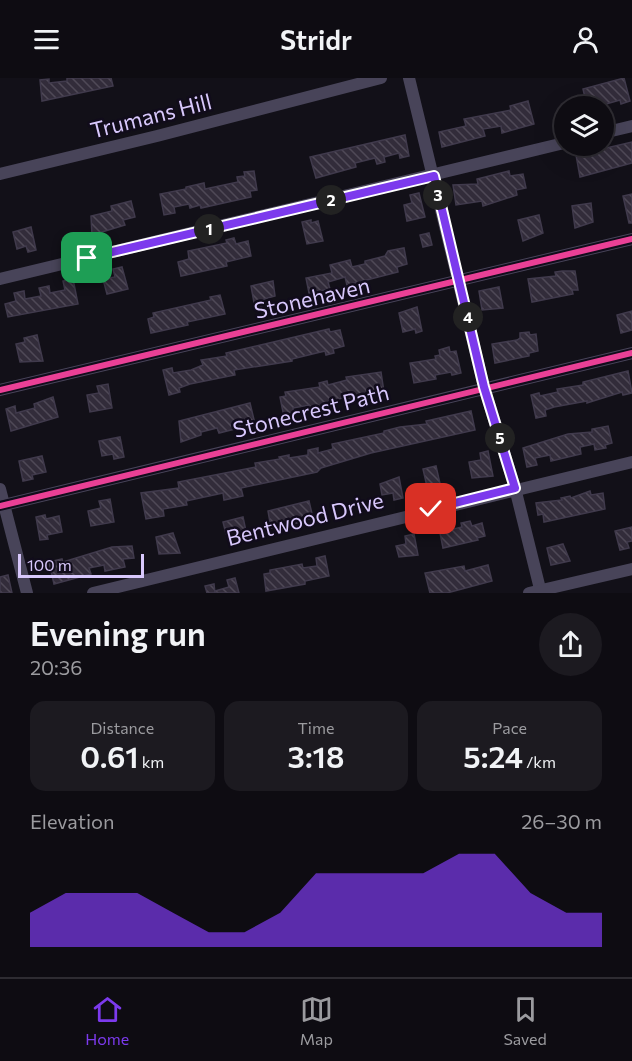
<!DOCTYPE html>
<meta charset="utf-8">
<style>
:root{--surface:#0e0c12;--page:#1c1a20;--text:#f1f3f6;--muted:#9b9b9f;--line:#2e2c32;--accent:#7c3aed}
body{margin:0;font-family:Commissioner,sans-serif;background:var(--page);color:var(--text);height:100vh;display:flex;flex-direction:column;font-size:22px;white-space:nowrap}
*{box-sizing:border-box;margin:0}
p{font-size:20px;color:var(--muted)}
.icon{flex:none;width:33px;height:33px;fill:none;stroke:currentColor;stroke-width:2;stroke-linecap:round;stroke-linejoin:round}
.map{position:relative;height:515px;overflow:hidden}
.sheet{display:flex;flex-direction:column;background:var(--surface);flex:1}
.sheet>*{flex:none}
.controls{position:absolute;left:554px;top:18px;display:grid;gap:12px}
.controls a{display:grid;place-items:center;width:60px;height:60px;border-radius:50%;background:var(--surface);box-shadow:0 6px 24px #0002,0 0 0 2px var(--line);font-size:30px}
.scale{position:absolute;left:18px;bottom:15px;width:126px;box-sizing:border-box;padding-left:6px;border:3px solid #d8c8fc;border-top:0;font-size:16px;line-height:21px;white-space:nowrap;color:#d8c8fc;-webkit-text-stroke:4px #110c1b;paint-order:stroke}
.pin{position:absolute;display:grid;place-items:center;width:51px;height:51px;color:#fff;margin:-26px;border-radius:12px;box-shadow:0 3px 9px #0006}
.km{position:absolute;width:30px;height:30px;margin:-15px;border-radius:50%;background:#222;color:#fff;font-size:16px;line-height:30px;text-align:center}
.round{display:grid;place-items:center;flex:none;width:63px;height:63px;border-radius:32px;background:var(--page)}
.head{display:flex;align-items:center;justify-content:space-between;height:102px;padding:0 30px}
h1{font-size:33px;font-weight:600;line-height:45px}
.metrics{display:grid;grid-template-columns:repeat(3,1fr);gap:9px;height:102px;padding:6px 30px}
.metrics div{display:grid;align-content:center;border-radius:15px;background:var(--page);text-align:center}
.metrics b{font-size:30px;font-weight:600}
.metrics small{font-size:16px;font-weight:400}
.metrics p{font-size:16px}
.chart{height:168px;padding:12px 30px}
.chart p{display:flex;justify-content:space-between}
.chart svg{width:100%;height:108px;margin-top:6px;fill:var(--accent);opacity:.7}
header{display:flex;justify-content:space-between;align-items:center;height:78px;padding:0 30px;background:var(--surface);font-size:27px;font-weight:600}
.menu{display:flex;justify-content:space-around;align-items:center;height:84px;border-top:2px solid var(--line);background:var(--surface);font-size:16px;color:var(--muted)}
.menu a{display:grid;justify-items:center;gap:3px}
.menu .current{color:var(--accent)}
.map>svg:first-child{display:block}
.building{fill:url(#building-back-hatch);stroke:#403a4c;stroke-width:1.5}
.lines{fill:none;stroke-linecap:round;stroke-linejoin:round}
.minor{stroke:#484459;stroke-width:12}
.cycleway-casing{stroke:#110c1b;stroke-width:10}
.cycleway{stroke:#ea4096;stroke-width:6}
.route-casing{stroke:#fff;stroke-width:12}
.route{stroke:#7c3aed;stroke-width:8}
.labels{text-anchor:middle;stroke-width:5;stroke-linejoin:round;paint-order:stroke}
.street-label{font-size:22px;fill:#d8c8fc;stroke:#110c1b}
</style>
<header><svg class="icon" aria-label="menu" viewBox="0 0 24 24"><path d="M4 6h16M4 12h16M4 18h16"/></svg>Stridr<svg class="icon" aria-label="person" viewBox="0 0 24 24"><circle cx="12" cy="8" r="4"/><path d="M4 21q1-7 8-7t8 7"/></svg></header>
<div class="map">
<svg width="632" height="515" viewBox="0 0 632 515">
<defs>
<pattern id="building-back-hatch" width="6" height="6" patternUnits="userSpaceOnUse" patternTransform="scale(1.5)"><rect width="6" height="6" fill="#322c3a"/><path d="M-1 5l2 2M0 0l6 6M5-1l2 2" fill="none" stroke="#4f4957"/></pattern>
</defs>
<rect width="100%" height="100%" fill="#121018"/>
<g class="building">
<path d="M67 0H111L113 8 42 23 40 2 49 1V5L67 3Z"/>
<path d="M624 0 630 23 621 26 620 22 606 26V28H587L583 11Z"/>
<path d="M528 23 534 46 502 55 501 48 483 51 485 58 442 69 439 54 466 48 464 41 511 32 510 28Z"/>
<path d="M405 57 409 78 400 80 399 75 384 79 385 84 377 86 375 80 355 85 356 89 316 100 310 79Z"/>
<path d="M632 64V85L580 99 576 77Z"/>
<path d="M254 93 257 112 250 113 251 119 201 130 200 127 190 130 189 126 174 129 175 135 164 137 160 116 186 111V109L204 105 205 111 238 104 237 99 245 98 244 94Z"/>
<path d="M509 93 510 98 523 96 526 110 516 112 517 117 483 128 482 123 456 127 453 107 478 106 477 101Z"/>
<path d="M419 115 425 139 407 143 404 127 412 125 410 117Z"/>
<path d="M632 116V145H629L623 118Z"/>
<path d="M131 123 135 139 123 142 125 147 92 157 91 138 112 133 111 128Z"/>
<path d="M591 125 593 144 575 150 572 128Z"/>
<path d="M539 137 543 155 523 163 518 142Z"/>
<path d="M311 142V145L318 143 323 163 307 166 302 144Z"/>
<path d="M31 149 36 172 28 174 26 168 17 171 13 154Z"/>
<path d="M429 155 432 167 423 169 420 157Z"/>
<path d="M234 160 236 166 248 163 251 178 226 184 227 188 181 198 178 184 189 181 188 173 227 165 226 162Z"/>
<path d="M404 170 407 186 397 189 398 194 347 207 345 199 328 204 330 211 309 215 306 200 332 195 330 187 350 182 352 189 365 186V183L385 178 388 173Z"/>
<path d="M122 189 128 211 107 216 103 201 115 199 113 191Z"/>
<path d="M562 193H575L578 212H572L573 216 532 224 528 201 556 198 555 194Z"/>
<path d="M73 201 78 226 8 239 5 226 16 223 14 215 24 213 25 221 41 218 39 210 49 208 50 215 65 212 63 203Z"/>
<path d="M273 203 275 218 264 221 265 227 255 230 251 208Z"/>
<path d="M499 209 503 230 482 232 479 213Z"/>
<path d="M220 217 225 236 187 244 188 247 151 255 148 241 154 239 153 235 211 222 210 219Z"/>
<path d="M417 229 422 253 416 255 415 251 403 254 399 235Z"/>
<path d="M632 233V252L621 255 617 237Z"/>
<path d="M329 251 330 254 340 252 344 268 333 271 334 275 326 277 325 273 292 281V283L234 292 235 297 190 306 179 310 180 314 169 317 163 292 172 290 173 295 191 292 203 287 201 282 227 278 226 275Z"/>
<path d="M529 254 530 257 536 256 538 273 529 275V278L495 285 492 266 517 262 520 260V255Z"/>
<path d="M37 257 43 283 20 284 16 266 25 264 24 260Z"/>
<path d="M449 269 450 274 456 273 461 295 452 297 451 294 435 297 436 301 414 305 410 285 436 281 435 278 440 277 439 272Z"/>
<path d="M628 293 632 315 623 317 622 314 587 325V323L554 329 545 332 546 338 536 340 531 317 539 315 540 318 558 314 557 311 583 307V304Z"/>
<path d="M381 294 384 314 346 323V319L331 323 332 327 323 329 310 330 309 327 293 330 294 337 284 339 280 319 286 318 285 314 320 309 319 305 327 303 328 307 347 302 346 299Z"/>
<path d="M108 306 112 330 90 334 87 317 99 315 97 308Z"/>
<path d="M53 319 58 339 11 353 6 331 15 328 16 335 35 330 34 326Z"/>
<path d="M250 325 255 346 219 355 217 350 201 354V357L181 364 179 343Z"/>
<path d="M471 333 475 352 371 375 321 390 317 394 241 410 243 418 224 422 223 415 186 423 187 427 163 431 164 438 146 441 141 415 179 410 178 404 256 389 255 385 280 381 279 379 289 377V380L308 377V372L318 370V375L333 371 332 366 384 355V353L400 349 427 346 426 343Z"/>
<path d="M608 348 612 365 605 367 606 370 595 372 594 366 580 369 581 376 551 383 550 377 535 380 537 387 527 389 523 370 568 356 592 354V351Z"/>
<path d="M120 359 124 379 114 381 113 376 102 378 99 363Z"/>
<path d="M488 373 493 398 472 400 469 384 481 382 480 375Z"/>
<path d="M42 378 46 394 32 397 33 401 23 403 19 383Z"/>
<path d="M436 388 441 410 428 413 423 391Z"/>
<path d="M399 399 403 420 394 422 393 415 382 417 380 406Z"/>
<path d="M590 413 591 417 603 415 605 431 544 444 543 436 538 437 536 425 562 422 561 420 570 418 571 420Z"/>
<path d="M110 421 114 444 91 448 88 433 101 430 99 423Z"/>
<path d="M309 423 313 440 303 442V444L271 450 268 433Z"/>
<path d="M45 437 46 441 59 438 62 454 47 457 48 461 40 462 36 439Z"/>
<path d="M243 439 247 458 239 460 237 454 226 456 223 444Z"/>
<path d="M470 443 472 448 482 445 485 458 477 460 478 462 443 470 439 450 448 448 449 452 462 449 461 445Z"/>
<path d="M632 449V463L627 464 629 470 620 472 615 453Z"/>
<path d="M173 455 180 475 159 476 156 459Z"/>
<path d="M414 456 418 477 399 479 396 468 406 466 405 458Z"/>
<path d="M563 466 570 483 551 487 547 470Z"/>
<path d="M132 468 134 480 123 481 125 489 105 493 104 487 89 490 91 496 54 506 49 484 62 481 63 484 112 469Z"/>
<path d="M325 478 329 498 305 503V506L266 513 264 496 270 495V492L302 486 303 490 317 488 316 480Z"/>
<path d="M488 487 492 503 447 515H430L425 495 464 488 465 493Z"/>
<path d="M8 497 12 515H0V499Z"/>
<path d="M235 500 239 515H216L215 513 229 509 227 502Z"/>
<path d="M214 506 215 515H207L205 508Z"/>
</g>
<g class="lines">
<g class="minor">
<path d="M409 0 484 309 515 410 541 515"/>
<path d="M603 55 632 48"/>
<path d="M0 96 157 58 381 0"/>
<path d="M0 201 564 65"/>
<path d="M0 312 632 161"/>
<path d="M0 411 27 515"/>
<path d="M0 428 632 275"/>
<path d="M93 515 632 384"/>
<path d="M529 515 632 491"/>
</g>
<g class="cycleway-casing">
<g id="cycleway">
<path d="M0 312 632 161"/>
<path d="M0 428 632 275"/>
</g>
</g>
<use href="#cycleway" class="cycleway"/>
</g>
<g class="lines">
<g class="route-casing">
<path id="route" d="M87 180 434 98 484 309 515 410 431 431"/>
</g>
<use href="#route" class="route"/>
</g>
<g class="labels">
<g class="street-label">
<text transform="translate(151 38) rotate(-14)" y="8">Trumans Hill</text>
<text transform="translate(312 220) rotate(-13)" y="8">Stonehaven</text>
<text transform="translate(311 333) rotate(-14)" y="8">Stonecrest Path</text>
<text transform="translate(305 441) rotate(-14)" y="8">Bentwood Drive</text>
</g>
</g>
</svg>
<div class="controls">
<a><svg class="icon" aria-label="layers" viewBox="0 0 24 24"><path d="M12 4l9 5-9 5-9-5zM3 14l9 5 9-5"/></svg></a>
</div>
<div class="scale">100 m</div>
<div class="pin" style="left:87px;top:180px;background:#1e9e55"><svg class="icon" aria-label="arrive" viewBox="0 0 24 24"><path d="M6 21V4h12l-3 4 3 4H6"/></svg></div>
<div class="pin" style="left:431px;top:431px;background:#d93025"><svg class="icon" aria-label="check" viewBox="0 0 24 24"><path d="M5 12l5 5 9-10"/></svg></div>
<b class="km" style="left:209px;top:151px">1</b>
<b class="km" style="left:331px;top:122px">2</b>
<b class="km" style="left:438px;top:117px">3</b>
<b class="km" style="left:468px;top:239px">4</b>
<b class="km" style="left:500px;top:360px">5</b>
</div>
<section class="sheet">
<div class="head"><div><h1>Evening run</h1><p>20:36</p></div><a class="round"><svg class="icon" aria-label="share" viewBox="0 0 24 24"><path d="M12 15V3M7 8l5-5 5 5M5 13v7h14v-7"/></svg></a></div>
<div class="metrics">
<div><p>Distance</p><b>0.61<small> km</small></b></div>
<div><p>Time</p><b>3:18</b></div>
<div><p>Pace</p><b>5:24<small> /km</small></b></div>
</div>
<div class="chart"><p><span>Elevation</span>26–30 m</p>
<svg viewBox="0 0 160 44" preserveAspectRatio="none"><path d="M0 44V30L10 22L20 22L30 22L40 30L50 38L60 38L70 30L80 14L90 14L100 14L110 14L120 6L130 6L140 22L150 30L160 30V44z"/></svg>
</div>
</section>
<nav class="menu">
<a class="current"><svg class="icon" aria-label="home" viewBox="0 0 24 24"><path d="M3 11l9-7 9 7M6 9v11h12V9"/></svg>Home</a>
<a><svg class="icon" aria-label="map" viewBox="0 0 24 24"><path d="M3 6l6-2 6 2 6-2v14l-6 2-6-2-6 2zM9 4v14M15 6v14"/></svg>Map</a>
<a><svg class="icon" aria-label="saved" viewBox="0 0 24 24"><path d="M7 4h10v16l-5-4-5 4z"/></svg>Saved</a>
</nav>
